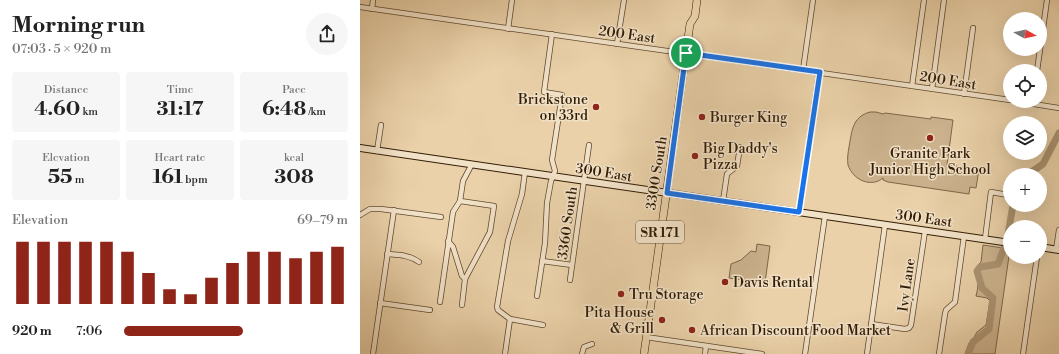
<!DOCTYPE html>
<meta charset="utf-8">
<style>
:root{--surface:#fff;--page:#f6f6f6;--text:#222;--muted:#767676;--accent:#8f2418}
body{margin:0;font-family:"Libre Bodoni",serif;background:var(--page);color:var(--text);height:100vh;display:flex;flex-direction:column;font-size:15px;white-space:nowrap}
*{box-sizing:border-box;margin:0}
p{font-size:13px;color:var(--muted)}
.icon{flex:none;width:22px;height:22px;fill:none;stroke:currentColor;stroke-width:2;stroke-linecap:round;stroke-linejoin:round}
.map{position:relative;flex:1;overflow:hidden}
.drawer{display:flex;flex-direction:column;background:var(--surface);width:360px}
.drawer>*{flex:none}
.needle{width:26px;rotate:98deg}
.tools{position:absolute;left:643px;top:12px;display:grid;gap:8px}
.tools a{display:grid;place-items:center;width:44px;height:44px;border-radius:50%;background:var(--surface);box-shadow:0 4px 16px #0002;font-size:20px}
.pin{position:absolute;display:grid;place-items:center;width:34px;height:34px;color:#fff;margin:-17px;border:2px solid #fff;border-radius:50%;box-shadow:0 1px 4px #0007}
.round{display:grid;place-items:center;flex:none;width:42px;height:42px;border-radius:21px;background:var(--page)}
.summary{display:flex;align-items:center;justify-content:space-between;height:68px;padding:0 12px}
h1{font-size:22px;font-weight:700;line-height:30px}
.stats{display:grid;grid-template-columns:repeat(3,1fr);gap:6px;height:68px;padding:4px 12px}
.stats div{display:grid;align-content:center;border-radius:4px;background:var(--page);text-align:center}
.stats b{font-size:20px;font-weight:700}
.stats small{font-size:11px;font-weight:400}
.stats p{font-size:11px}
.chart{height:112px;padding:8px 12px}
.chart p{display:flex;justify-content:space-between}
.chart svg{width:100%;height:72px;margin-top:4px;stroke:var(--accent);stroke-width:6}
ul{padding:0 12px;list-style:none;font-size:13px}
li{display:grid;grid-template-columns:64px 48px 1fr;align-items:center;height:30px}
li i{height:10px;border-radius:5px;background:var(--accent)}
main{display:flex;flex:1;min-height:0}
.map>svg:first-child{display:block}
.green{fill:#cbb28d;stroke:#7e6749}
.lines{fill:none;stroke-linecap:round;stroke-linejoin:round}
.river{stroke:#ab9371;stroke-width:7}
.street-casing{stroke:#60492e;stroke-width:6}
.secondary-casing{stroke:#321c05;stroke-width:8}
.primary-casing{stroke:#321c05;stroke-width:8}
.street{stroke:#f1e1c7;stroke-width:4.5}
.secondary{stroke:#f1e1c7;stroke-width:6}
.primary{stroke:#ead1a9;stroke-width:7}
.route-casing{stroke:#fff;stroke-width:8}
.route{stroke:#1a73e8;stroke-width:5}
.poi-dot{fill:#8f2418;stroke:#f1e1c7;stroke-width:1.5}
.labels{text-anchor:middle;stroke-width:3;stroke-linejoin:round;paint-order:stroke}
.shield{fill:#f1e1c7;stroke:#6b573f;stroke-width:1}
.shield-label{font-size:13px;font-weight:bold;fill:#321c05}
.street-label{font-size:14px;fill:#321c05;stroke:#f1e1c7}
.poi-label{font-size:14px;fill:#321c05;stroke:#f1e1c7;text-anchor:start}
</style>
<main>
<section class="drawer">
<div class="summary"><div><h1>Morning run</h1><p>07:03 · 5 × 920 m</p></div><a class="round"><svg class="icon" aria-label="share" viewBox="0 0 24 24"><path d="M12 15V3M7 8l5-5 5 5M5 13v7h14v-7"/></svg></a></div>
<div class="stats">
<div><p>Distance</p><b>4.60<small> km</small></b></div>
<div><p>Time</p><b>31:17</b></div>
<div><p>Pace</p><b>6:48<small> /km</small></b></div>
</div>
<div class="stats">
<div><p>Elevation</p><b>55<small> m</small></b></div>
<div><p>Heart rate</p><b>161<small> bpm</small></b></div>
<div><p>kcal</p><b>308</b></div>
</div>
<div class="chart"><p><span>Elevation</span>69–79 m</p>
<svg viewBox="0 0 160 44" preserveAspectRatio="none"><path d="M5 44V6M15 44V6M25 44V6M35 44V6M45 44V6M55 44V12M65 44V25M75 44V35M85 44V38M95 44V28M105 44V19M115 44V12M125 44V12M135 44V16M145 44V12M155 44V9"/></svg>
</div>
<ul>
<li><b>920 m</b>7:06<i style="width:53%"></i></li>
</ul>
</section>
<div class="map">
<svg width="699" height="354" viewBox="0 0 699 354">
<rect width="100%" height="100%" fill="#ead1a9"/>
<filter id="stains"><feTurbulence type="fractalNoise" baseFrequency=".005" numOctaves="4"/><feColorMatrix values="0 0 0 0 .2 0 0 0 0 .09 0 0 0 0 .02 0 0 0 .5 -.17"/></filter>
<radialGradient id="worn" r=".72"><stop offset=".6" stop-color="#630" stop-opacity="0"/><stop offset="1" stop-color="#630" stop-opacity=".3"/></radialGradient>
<g class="green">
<path d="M510 112H516L523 114 525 113 571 119V117L593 120 587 165 619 169 616 188 610 187 609 194 528 182 523 180V178C511 188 493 180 488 165 487 159 488 153 489 147 492 131 492 117 510 112Z"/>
<path d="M397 244 410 246 405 283 369 278 371 264 381 260 391 251 396 252Z"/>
<path d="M623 245 650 249 635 354H605L609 343H611L617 332 626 325 630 301 627 298 616 296C617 292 618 287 618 283 618 274 613 269 621 262Z"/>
</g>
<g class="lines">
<g class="river">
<path d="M667 175 683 164 699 133"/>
<path d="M648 234 653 205"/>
<path d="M608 354 613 342 629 329 633 298 622 288 617 271 620 267 638 264 644 248"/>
</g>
<g class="street-casing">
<g id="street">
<path d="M0 7 650 100"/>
<path d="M12 9 13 0"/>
<path d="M148 29 152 0"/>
<path d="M257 44 264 0"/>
<path d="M443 70 453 0"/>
<path d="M677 71 687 0"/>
<path d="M552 86 564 0"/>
<path d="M572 89 584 0"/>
<path d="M604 94 613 28"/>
<path d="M654 101 699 108"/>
<path d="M17 151 21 125"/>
<path d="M100 201 134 206 130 232 105 279 102 305"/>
<path d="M363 201 367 174 377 166 380 147"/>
<path d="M439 212 459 72"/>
<path d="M0 215 10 209H21L81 217"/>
<path d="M625 239 631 192 648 195"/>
<path d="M88 241 93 247 102 276 105 279"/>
<path d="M696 250 699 230"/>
<path d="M27 254C38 255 50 255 59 262"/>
<path d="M182 261 212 265"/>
<path d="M210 280 229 145"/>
<path d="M177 296 185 243 187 203 191 181 195 171 192 160 202 95 184 92 192 34"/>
<path d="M80 302 93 212 100 201 103 181 112 164"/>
<path d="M20 303 70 310"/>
<path d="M150 319 138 310 137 307 148 241 162 194 165 172"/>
<path d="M150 319 183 325"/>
<path d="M511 324 545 329 549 328 551 325 565 231"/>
<path d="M286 337 402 354"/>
<path d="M13 354 34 210"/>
<path d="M145 354 150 319"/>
<path d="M222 354 224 347 232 344"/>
<path d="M345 354 346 346"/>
<path d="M445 354 465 216"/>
<path d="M507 354 525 225"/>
<path d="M579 354 585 314 586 310 595 302 604 236"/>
<path d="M663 354 677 257"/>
</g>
</g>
<g class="secondary-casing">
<g id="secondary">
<path d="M0 148 650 243"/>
<path d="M680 247 699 250"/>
</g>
</g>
<g class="primary-casing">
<path id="primary" d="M284 354 330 24 335 16 337 0"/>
</g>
<use href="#street" class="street"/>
<use href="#secondary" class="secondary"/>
<use href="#primary" class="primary"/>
</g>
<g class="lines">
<g class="route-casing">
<path id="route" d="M326 53 460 72 439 212 307 193Z"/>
</g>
<use href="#route" class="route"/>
</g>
<g class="poi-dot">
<circle cx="236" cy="107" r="4"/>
<circle cx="342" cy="117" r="4"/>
<circle cx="570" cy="138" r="4"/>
<circle cx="335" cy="156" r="4"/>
<circle cx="365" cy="282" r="4"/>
<circle cx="261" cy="294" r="4"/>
<circle cx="302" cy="320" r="4"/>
<circle cx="332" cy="330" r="4"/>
</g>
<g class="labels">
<rect class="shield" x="276" y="221" width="48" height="22" rx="3"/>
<g class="shield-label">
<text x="300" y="237">SR 171</text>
</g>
<g class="street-label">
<text transform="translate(267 34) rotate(8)" y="5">200 East</text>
<text transform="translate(588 80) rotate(9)" y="5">200 East</text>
<text transform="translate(244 172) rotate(9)" y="5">300 East</text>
<text transform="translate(296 173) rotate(-81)" y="5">3300 South</text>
<text transform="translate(564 218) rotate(8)" y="5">300 East</text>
<text transform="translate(207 223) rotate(-82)" y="5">3360 South</text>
<text transform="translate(546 285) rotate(-82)" y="5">Ivy Lane</text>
</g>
<g class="poi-label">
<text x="228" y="104" text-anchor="end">Brickstone<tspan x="228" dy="16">on 33rd</tspan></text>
<text x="350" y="122">Burger King</text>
<text x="343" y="153">Big Daddy's<tspan x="343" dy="16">Pizza</tspan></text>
<text x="570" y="158" text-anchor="middle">Granite Park<tspan x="570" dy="16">Junior High School</tspan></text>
<text x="373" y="287">Davis Rental</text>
<text x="269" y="299">Tru Storage</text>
<text x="294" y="317" text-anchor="end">Pita House<tspan x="294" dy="16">&amp; Grill</tspan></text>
<text x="340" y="335">African Discount Food Market</text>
</g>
</g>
<rect width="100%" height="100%" filter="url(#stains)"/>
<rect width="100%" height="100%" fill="url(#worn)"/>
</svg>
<div class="tools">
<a><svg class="needle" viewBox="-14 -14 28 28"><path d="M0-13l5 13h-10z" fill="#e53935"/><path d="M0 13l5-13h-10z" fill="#767676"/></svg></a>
<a><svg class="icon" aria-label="locate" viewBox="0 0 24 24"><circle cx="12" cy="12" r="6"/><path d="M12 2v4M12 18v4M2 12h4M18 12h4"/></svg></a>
<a><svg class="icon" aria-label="layers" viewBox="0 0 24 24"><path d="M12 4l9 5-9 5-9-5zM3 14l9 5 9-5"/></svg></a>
<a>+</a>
<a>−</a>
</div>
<div class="pin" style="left:326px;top:53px;background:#1e9e55"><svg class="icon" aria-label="arrive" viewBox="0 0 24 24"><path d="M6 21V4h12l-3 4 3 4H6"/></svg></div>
</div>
</main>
